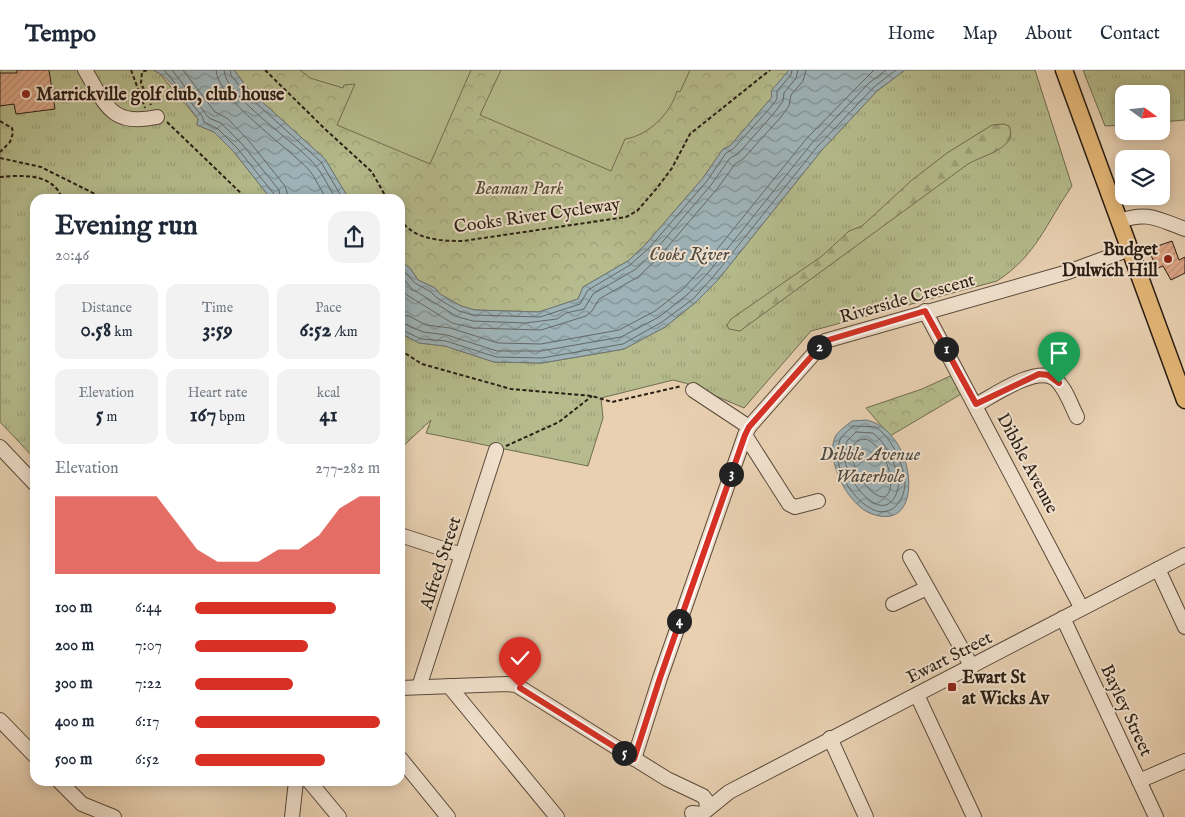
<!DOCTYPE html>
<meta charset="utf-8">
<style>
:root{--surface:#fff;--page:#f2f2f3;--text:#1f2937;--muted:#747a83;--line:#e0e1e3;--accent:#d93025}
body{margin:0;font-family:"IM FELL English",serif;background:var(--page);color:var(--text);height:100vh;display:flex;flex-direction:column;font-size:19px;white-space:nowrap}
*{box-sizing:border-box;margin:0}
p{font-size:16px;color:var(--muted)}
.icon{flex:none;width:28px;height:28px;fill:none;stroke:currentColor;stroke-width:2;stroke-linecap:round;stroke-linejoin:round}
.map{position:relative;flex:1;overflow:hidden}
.side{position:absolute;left:30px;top:124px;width:375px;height:592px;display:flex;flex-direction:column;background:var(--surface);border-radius:15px;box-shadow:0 2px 12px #0003}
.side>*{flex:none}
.needle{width:32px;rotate:105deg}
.fabs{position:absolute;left:1115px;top:15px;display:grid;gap:10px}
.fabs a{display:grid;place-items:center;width:55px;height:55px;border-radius:10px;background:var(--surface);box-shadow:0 2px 12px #0003;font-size:25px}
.pin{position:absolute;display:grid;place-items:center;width:42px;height:42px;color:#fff;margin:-51px -21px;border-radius:50% 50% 50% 0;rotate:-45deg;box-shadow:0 0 5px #0007}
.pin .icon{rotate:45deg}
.km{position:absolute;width:25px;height:25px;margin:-12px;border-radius:50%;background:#222;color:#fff;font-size:14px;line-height:25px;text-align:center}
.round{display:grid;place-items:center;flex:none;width:52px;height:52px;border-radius:15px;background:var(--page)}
.head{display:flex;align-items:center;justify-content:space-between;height:85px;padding:0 25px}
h1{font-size:28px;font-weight:700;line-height:38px}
.stats{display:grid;grid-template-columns:repeat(3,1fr);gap:8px;height:85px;padding:5px 25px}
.stats div{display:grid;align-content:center;border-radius:12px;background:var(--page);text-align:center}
.stats b{font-size:21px;font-weight:700}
.stats small{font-size:14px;font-weight:400}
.stats p{font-size:14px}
.chart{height:140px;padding:10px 25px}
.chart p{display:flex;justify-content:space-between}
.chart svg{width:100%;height:90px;margin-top:5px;fill:var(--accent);opacity:.7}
ul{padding:0 25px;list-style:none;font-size:16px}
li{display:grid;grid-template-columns:80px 60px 1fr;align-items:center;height:38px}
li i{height:12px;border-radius:6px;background:var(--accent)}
header{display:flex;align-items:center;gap:30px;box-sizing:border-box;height:70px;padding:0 25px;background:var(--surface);border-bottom:1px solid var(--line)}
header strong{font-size:24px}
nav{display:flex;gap:28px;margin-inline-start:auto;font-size:18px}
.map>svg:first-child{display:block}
.grass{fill:url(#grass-tufts);stroke:#6f6c50}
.forest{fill:url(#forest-firs);stroke:#6f6c50}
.park{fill:url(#park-crowns);stroke:#6f6c50}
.pitch{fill:#b5bb8c;stroke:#6f6c50}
.water{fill:url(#water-waves);stroke:#6f7776}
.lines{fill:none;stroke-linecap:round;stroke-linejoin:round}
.shore{stroke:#646866;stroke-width:1}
.building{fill:url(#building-hatch);stroke:#291e14}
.minor-casing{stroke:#594a3b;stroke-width:16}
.major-casing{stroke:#291e14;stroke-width:19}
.path{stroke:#291e14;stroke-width:2;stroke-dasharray:4 2.5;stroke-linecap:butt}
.minor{stroke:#f0e0cc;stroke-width:14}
.major{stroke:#e4b878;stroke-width:16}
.route-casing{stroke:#fff;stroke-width:10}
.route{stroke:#d93025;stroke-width:6}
.poi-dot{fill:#8f2418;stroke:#f0e0cc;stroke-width:2}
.labels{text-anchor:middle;stroke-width:4;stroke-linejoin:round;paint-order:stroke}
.poi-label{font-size:18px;font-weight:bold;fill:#291e14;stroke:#f0e0cc;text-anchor:start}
.park-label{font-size:18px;font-style:italic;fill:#534d38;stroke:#f0e0cc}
.street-label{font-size:18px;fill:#291e14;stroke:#f0e0cc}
.water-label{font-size:19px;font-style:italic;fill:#4c4b45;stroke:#f0e0cc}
</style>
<header>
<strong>Tempo</strong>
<nav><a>Home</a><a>Map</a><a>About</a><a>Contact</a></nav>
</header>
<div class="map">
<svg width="1185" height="747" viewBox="0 0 1185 747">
<defs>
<pattern id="grass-tufts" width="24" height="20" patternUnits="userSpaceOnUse" patternTransform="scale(1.25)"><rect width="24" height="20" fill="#b5bb8c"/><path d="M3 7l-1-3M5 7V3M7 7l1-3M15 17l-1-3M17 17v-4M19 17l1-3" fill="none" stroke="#9ca078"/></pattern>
<pattern id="forest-firs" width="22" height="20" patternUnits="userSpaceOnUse" patternTransform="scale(1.25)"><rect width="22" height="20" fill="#b5bb8c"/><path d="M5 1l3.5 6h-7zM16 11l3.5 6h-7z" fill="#9ca078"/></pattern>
<pattern id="park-crowns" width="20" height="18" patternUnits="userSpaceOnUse" patternTransform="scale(1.25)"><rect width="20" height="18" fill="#b5bb8c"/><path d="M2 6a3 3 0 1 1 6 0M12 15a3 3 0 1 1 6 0" fill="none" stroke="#9ca078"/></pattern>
<pattern id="water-waves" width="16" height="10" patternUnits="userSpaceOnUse" patternTransform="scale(1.25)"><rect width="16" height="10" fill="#9eb3b8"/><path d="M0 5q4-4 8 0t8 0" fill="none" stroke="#819194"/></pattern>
<pattern id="building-hatch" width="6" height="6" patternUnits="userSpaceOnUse" patternTransform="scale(1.25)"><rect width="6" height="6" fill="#dea889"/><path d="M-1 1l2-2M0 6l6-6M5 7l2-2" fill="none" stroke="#be9075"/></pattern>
</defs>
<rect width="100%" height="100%" fill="#e8d0b1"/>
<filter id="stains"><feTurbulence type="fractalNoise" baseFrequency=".004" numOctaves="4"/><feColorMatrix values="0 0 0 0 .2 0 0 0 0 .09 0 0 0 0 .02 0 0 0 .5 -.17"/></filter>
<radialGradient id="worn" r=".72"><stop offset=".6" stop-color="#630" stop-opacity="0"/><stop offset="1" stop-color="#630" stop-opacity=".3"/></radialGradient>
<g class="grass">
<path d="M0 0H153L159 3 198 49 197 55 214 62 234 82 271 129H35V389L0 352Z"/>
<path d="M905 0H1035L1072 116C1046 153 1037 185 997 211L811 261 744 338 685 313 673 310 601 328 603 348 588 396 426 363 431 350 400 379V263L419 273 445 276 494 292 542 293 624 279 665 257 696 232 717 211 821 81 877 21Z"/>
<path d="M1083 0H1185V50L1161 52V24H1124V55L1105 56Z"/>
</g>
<path class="forest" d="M1004 54 1009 56C1019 78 983 85 968 94L740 261 729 259 727 255 731 249 822 186 849 161 862 156 912 110 947 83 992 55Z"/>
<g class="park">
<path d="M234 0H789L772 21V27L730 76 723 79 703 108 645 175 628 191 583 217 578 229 539 242 475 240 461 236 440 224 435 218 418 210 410 198 400 191V129H349L325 89 249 20Z"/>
<path d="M959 302 968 320 890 366 866 338 922 319Z"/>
</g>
<g class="pitch">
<path d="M300 0H471L430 94 337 55 355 14 344 15 343 18 310 8Z"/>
<path d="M501 0H690L680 22 677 21C671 43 648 66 625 69L611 101 480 45Z"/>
</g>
<g class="water">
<path d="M153 0H234L249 20 325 89 349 129H271L234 82 214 62 197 55 198 49C186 34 172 8 153 0Z"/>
<path d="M789 0H905L877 21 821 81 717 211 696 232 665 257 624 279 542 293 494 292 445 276 419 273 400 263V191L410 198 418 210 435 218 440 224 461 236 475 240 539 242 578 229 583 217 628 191 645 175 703 108 723 79 730 76 772 27 771 21Z"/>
<path d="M866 350C883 353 897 369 903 385 914 411 912 458 872 444 848 436 825 390 835 367 838 361 847 355 852 351Z"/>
</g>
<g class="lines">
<g class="shore">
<path d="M164 0 202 46 204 52 218 59 238 79 274 124 275 129"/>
<path d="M172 0 209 48 221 53 242 74 279 120 281 129"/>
<path d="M183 0 215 42 227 48 249 71 285 116 289 129"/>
<path d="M216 0C217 29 288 77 309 100 316 108 320 120 327 129"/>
<path d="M224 0C225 27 298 73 316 96 324 106 329 118 336 129"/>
<path d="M230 0 231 5 245 23 321 92 343 129"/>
<path d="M400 197 415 213 431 222 437 228 459 241 473 245 540 247 580 234 588 220 630 195 649 178 707 111 726 83 733 79 770 38 777 29V21L791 5 792 0"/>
<path d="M400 205 412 219 458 247 473 251 525 253 557 249 566 243 584 239 593 224 636 199 653 183 711 115 730 88 738 84 775 42 783 31 784 23 796 8 798 0"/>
<path d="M400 218 407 225 452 253 473 258 541 260 586 246 592 241 599 229 638 207 659 187 717 119 735 94 743 89 781 47 789 36 791 25 803 11 806 0"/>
<path d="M400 245 409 246 426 255 450 258 498 273 541 274 619 260 655 241 683 219 702 198 807 68 874 0"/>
<path d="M400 252 423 262 447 265 497 281H541L621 267 659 247 688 224 708 203 812 73 869 13 886 0"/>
<path d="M400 259 421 269 446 271 496 287 542 288 623 274 662 252 693 229 713 207 817 77 874 17 896 0"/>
<path d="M853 356 876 357C891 368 900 387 904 405 909 425 893 452 870 438 850 427 830 393 840 370 842 365 849 360 853 356Z"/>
<path d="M856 362 873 363C886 373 894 391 898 406 901 420 892 443 874 433 856 423 839 393 846 374 847 369 853 366 856 362Z"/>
<path d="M865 369C881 371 901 415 885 427 865 429 834 370 865 369Z"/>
</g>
</g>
<g class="building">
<path d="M17 0H49L55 39 16 44 14 34 0 36V3H17Z"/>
<path d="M1172 171 1179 190 1185 187V203L1171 210 1163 196 1156 199 1149 179Z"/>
</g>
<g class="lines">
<g class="minor-casing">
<g id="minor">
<path d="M85 0C106 35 111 57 157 47"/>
<path d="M1119 151C1149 141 1157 149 1185 159"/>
<path d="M925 241 1081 537"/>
<path d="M693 320 749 357"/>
<path d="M976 335C994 325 1037 295 1055 309 1065 317 1071 335 1077 347"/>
<path d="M745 365 789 434 795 437 818 431"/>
<path d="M0 377 35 414"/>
<path d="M400 465 462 485"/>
<path d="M910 487 972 597"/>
<path d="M1158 499 1185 557"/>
<path d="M893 534 927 518"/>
<path d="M1063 548 1156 747"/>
<path d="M449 616 557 747"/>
<path d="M419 617 496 380"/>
<path d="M400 618 507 614 516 615 667 709 703 726 706 730 707 738"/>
<path d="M917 625 974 747"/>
<path d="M0 650 35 686"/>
<path d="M830 668 866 747"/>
<path d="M400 688 448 747"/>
<path d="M634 689 660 608 745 365 749 357 825 271 1068 202 1130 179"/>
<path d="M59 711 82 734 114 747"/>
<path d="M309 711 339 747"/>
<path d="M1139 711 1185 691"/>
<path d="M692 743 702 744 729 722 1185 485"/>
<path d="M292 747 296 711"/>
</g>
</g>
<g class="major-casing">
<path id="major" d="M1064 0 1185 330"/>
</g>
<g class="path">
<path d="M131 0 145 38"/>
<path d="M147 0 142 2 141 13 151 35"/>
<path d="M265 0 325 59 372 102 387 129"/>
<path d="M0 51 12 58 13 63 10 72 0 82"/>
<path d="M167 52 247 129"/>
<path d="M0 88 41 97 97 125 136 129"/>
<path d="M0 107C22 105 54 103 62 129"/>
<path d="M400 149C414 170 440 171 463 171L626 147 637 141 657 118 672 98 690 64 770 0"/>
<path d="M400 280 422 294 511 319 592 326 612 332 682 316"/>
<path d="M506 376 559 352 592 326"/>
</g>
<use href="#minor" class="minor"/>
<use href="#major" class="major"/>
</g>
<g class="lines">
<g class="route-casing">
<path id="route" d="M520 618 634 689 660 608 745 365 749 357 825 271 925 241 976 334 1039 304 1048 305 1059 313"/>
</g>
<use href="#route" class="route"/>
</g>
<g class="poi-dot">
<circle cx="26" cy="24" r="5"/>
<circle cx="1168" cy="189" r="5"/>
<rect x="947" y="612" width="10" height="10" rx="2.5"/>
</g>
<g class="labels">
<g class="poi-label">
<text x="36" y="30">Marrickville golf club, club house</text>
<text x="1158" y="185" text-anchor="end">Budget<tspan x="1158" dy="21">Dulwich Hill</tspan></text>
<text x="962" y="613">Ewart St<tspan x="962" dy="21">at Wicks Av</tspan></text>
</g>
<g class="park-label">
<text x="519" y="124">Beaman Park</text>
</g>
<g class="street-label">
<text transform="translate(537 145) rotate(-8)" y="6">Cooks River Cycleway</text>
<text transform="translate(907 228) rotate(-16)" y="6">Riverside Crescent</text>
<text transform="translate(1028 393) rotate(62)" y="6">Dibble Avenue</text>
<text transform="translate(440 493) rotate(-72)" y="6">Alfred Street</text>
<text transform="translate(949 587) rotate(-27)" y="6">Ewart Street</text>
<text transform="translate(1127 640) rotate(65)" y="6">Bayley Street</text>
</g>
<g class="water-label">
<text x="689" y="190">Cooks River</text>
<text x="870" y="390">Dibble Avenue<tspan x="870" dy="22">Waterhole</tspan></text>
</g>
</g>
<rect width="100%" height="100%" filter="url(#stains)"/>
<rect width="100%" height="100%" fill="url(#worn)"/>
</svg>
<div class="fabs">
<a><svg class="needle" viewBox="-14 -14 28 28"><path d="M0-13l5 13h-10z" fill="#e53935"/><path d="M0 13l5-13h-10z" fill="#747a83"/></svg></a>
<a><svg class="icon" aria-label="layers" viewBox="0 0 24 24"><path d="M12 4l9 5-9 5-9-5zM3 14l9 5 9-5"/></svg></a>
</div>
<div class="pin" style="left:1059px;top:313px;background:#1e9e55"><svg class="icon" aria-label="arrive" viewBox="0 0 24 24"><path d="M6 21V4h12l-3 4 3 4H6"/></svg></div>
<div class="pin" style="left:520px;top:618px;background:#d93025"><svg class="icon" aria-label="check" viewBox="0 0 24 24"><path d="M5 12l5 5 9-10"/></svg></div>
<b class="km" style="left:946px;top:279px">1</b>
<b class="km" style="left:819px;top:277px">2</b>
<b class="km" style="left:731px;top:404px">3</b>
<b class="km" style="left:679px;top:551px">4</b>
<b class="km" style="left:624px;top:683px">5</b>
<section class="side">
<div class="head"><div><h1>Evening run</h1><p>20:46</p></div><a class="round"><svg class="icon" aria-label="share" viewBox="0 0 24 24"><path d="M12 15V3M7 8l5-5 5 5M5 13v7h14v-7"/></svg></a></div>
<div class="stats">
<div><p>Distance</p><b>0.58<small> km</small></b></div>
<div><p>Time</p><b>3:59</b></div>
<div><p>Pace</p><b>6:52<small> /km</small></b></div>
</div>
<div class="stats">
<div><p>Elevation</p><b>5<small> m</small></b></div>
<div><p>Heart rate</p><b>167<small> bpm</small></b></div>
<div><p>kcal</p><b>41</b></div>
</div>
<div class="chart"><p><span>Elevation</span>277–282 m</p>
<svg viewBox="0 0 160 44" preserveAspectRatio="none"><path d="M0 44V6L10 6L20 6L30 6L40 6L50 6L60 19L70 32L80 38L90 38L100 38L110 32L120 32L130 25L140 12L150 6L160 6V44z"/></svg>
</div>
<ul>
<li><b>100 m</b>6:44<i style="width:76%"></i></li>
<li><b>200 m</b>7:07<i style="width:61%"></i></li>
<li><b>300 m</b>7:22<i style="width:53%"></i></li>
<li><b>400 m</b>6:17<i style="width:100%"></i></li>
<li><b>500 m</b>6:52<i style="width:70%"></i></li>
</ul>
</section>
</div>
